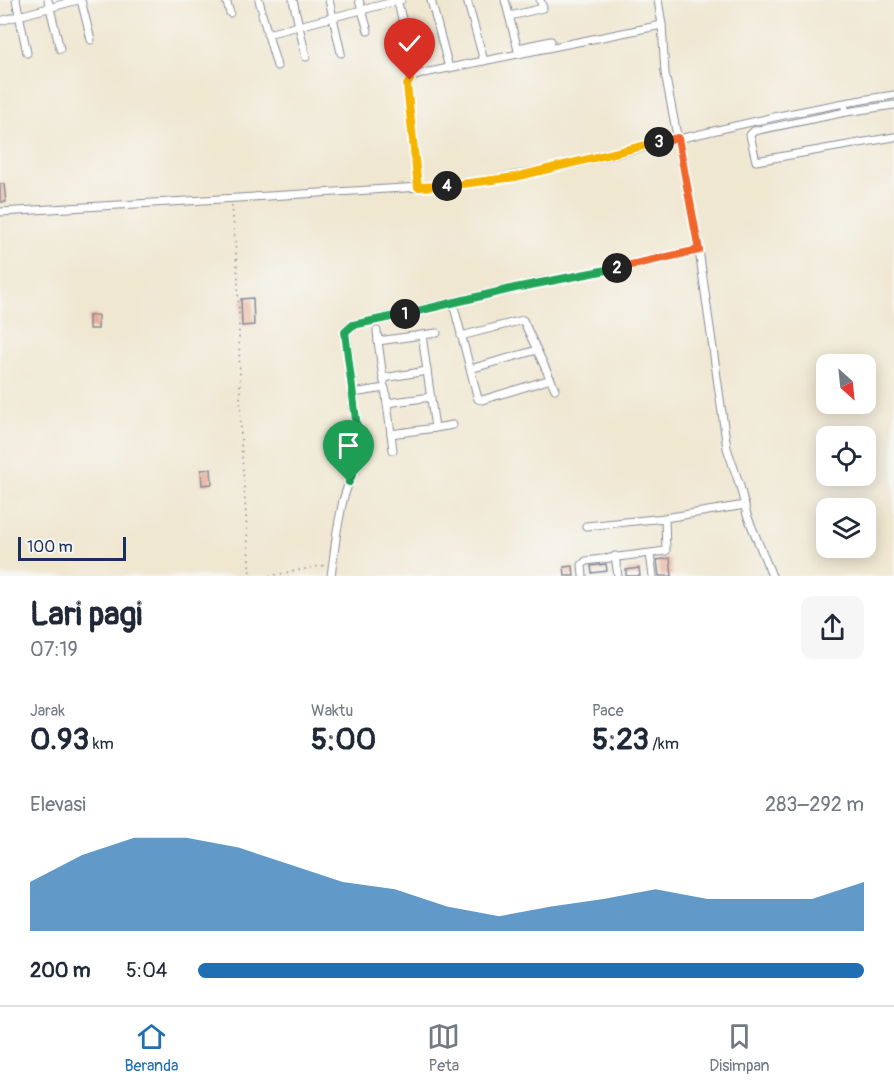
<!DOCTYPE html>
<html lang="id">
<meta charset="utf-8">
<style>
:root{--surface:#fff;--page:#f6f6f7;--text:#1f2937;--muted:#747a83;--line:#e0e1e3;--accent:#1f6fb2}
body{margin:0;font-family:Pangolin,sans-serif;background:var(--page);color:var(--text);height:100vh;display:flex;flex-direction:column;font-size:22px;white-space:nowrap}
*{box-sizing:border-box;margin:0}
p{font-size:20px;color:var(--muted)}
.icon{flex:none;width:33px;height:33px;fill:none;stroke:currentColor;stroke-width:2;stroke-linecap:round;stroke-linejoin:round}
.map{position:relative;height:576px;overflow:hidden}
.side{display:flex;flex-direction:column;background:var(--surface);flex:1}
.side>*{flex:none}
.needle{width:39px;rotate:153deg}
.controls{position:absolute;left:816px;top:354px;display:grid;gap:12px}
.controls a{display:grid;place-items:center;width:60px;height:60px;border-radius:12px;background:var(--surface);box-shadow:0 3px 15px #0003;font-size:30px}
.scale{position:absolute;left:18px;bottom:15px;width:108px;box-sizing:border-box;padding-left:6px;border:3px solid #1b2f5e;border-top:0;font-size:16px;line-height:21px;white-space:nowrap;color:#1b2f5e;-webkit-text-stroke:4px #f6f6f2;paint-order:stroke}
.pin{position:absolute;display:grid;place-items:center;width:51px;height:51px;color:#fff;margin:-62px -26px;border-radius:50% 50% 50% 0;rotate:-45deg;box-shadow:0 0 6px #0007}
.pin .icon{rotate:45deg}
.km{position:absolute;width:30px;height:30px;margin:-15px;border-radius:50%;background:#222;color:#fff;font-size:16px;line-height:30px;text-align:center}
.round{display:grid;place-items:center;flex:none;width:63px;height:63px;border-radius:12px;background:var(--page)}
.headline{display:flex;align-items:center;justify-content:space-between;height:102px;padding:0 30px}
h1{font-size:33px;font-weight:700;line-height:45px}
.metrics{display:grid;grid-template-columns:repeat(3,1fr);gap:9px;height:102px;padding:6px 30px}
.metrics div{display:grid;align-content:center}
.metrics b{font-size:30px;font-weight:700}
.metrics small{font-size:16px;font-weight:400}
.metrics p{font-size:16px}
.chart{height:168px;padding:12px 30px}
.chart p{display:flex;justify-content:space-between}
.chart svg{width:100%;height:108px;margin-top:6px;fill:var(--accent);opacity:.7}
ul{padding:0 30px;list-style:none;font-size:20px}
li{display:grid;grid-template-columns:96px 72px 1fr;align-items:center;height:45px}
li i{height:15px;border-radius:8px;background:var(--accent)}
.menu{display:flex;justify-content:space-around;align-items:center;height:84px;border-top:2px solid var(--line);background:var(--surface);font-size:16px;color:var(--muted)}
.menu a{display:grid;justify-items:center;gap:3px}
.menu .on{color:var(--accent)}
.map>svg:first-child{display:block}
.building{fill:#e8ad99}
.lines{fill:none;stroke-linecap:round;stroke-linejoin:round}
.minor-casing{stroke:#868b98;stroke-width:9}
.path{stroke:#868b98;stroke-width:1.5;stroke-dasharray:1.5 4.5;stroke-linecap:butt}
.minor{stroke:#fff;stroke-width:7}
.split-1-casing{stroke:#fff;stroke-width:12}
.split-2-casing{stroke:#fff;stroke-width:12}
.split-3-casing{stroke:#fff;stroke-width:12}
.split-4-casing{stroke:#fff;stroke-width:12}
.split-5-casing{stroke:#fff;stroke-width:12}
.split-1{stroke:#22a559;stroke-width:8}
.split-2{stroke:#22a559;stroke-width:8}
.split-3{stroke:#f0652b;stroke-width:8}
.split-4{stroke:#f5b400;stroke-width:8}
.split-5{stroke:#f5b400;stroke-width:8}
</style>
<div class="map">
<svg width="894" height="576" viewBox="0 0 894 576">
<rect width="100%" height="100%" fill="#f6f6f2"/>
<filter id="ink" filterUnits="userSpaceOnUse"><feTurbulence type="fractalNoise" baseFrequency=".0167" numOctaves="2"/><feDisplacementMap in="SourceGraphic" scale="12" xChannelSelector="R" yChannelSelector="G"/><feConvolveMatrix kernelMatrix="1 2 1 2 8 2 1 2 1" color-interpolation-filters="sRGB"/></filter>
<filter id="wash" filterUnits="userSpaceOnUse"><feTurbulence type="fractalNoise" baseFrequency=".008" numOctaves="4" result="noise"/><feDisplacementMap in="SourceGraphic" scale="24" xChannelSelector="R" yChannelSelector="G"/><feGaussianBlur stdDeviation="1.35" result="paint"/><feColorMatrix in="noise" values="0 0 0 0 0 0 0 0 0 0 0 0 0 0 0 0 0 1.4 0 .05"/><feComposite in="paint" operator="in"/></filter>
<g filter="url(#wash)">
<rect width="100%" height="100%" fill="#f0e7d1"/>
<g id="blocks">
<g class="building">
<path d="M0 184H4L6 202H0Z"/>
<path d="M253 298 254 325 242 326 241 299Z"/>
<path d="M98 315V329H89V316Z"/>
<path d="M211 469 212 484 202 485 201 470Z"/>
<path d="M670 558 672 576H659L657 560Z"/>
<path d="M606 564 607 571 592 573 591 566Z"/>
<path d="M573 566 574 576H565L564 567Z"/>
<path d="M639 568 640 576H626V570Z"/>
</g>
</g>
</g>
<g filter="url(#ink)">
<use href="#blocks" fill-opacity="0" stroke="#868b98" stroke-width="1.5"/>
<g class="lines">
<g class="minor-casing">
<g id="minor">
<path d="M16 0 27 53"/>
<path d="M48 0 60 49"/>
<path d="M81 0 91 40"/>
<path d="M226 0 230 13"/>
<path d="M259 0 261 8"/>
<path d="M293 0 306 57"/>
<path d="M329 0 341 53"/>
<path d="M359 0 368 31"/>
<path d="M397 0 417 75"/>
<path d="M431 0 449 68"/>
<path d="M467 0 484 61"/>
<path d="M505 0 519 54"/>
<path d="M658 0 662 25 665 73 699 250 727 448 740 486 747 515 772 576"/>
<path d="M262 14 277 66"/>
<path d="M510 16 543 8 540 0"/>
<path d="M0 21 78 0"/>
<path d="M267 34 401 0"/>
<path d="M518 48 551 41"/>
<path d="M845 108 846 112 894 105"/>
<path d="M846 112 754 131 750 135 756 161 894 137"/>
<path d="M418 187 407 85 413 77 424 73 662 25"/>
<path d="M0 212 455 185C603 164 746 116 894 95"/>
<path d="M453 303 478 399 482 400 551 379"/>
<path d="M377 331 378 341"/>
<path d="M422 335 437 333"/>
<path d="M461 336 523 320 555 389"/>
<path d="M470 369 537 350"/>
<path d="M384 382 383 378 427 371"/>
<path d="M353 393 385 388 391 434 435 428 422 335 378 341 383 378"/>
<path d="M387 403 431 397"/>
<path d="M435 428 453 425"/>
<path d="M391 434 393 450"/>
<path d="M586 526 665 518 745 505"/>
<path d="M650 554 653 576"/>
<path d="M615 556 618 576"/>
<path d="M331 576 337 531 343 500 359 452 346 330 353 325 544 281"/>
<path d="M583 576 582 565 586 561 666 551 665 518"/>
</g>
</g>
<g class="path">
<path d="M232 205 238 278 241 441 250 576"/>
<path d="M551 280 693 252"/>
<path d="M269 576 326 565"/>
</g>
<use href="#minor" class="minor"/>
</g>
</g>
<g class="lines" filter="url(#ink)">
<g class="split-1-casing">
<path id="split-1" d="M349 482 357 461 359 444 345 332 353 325 405 314"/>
</g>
<g class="split-2-casing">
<path id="split-2" d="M405 314 515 288 617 268"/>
</g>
<g class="split-3-casing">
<path id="split-3" d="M617 268 699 250 678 138 659 142"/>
</g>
<g class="split-4-casing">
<path id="split-4" d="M447 186 515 177 659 142"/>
</g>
<g class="split-5-casing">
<path id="split-5" d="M410 80 407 85 418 187 447 186"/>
</g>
<use href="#split-1" class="split-1"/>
<use href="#split-2" class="split-2"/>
<use href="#split-3" class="split-3"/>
<use href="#split-4" class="split-4"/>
<use href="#split-5" class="split-5"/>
</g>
</svg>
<div class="controls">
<a><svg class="needle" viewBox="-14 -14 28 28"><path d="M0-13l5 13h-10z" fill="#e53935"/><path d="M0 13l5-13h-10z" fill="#747a83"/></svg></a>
<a><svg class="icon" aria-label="locate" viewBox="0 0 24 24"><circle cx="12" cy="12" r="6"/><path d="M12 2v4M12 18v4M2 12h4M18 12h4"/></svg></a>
<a><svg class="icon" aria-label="layers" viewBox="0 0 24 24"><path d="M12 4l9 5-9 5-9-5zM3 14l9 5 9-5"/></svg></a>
</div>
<div class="scale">100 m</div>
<div class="pin" style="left:349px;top:482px;background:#1e9e55"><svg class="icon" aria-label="arrive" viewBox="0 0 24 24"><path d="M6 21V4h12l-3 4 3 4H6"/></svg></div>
<div class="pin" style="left:410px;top:80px;background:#d93025"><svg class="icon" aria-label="check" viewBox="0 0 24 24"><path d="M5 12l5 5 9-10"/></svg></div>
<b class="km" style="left:405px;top:314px">1</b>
<b class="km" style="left:617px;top:268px">2</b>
<b class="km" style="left:659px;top:142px">3</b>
<b class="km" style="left:447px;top:186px">4</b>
</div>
<section class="side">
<div class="headline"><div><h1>Lari pagi</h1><p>07:19</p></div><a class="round"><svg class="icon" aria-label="share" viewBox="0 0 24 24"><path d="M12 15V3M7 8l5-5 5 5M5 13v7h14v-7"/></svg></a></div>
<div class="metrics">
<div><p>Jarak</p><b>0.93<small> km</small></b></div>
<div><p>Waktu</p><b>5:00</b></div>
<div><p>Pace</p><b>5:23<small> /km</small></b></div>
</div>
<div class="chart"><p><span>Elevasi</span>283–292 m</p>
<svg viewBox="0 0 160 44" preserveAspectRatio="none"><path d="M0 44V24L10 13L20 6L30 6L40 10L50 17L60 24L70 27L80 34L90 38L100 34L110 31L120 27L130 31L140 31L150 31L160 24V44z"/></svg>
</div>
<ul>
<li><b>200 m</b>5:04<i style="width:100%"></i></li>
</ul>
</section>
<nav class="menu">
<a class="on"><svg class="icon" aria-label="home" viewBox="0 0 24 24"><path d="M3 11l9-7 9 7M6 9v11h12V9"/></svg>Beranda</a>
<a><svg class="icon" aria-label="map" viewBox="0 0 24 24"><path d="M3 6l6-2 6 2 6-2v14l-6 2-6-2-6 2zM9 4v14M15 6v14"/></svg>Peta</a>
<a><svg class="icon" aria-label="saved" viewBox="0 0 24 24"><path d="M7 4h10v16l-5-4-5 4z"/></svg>Disimpan</a>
</nav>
